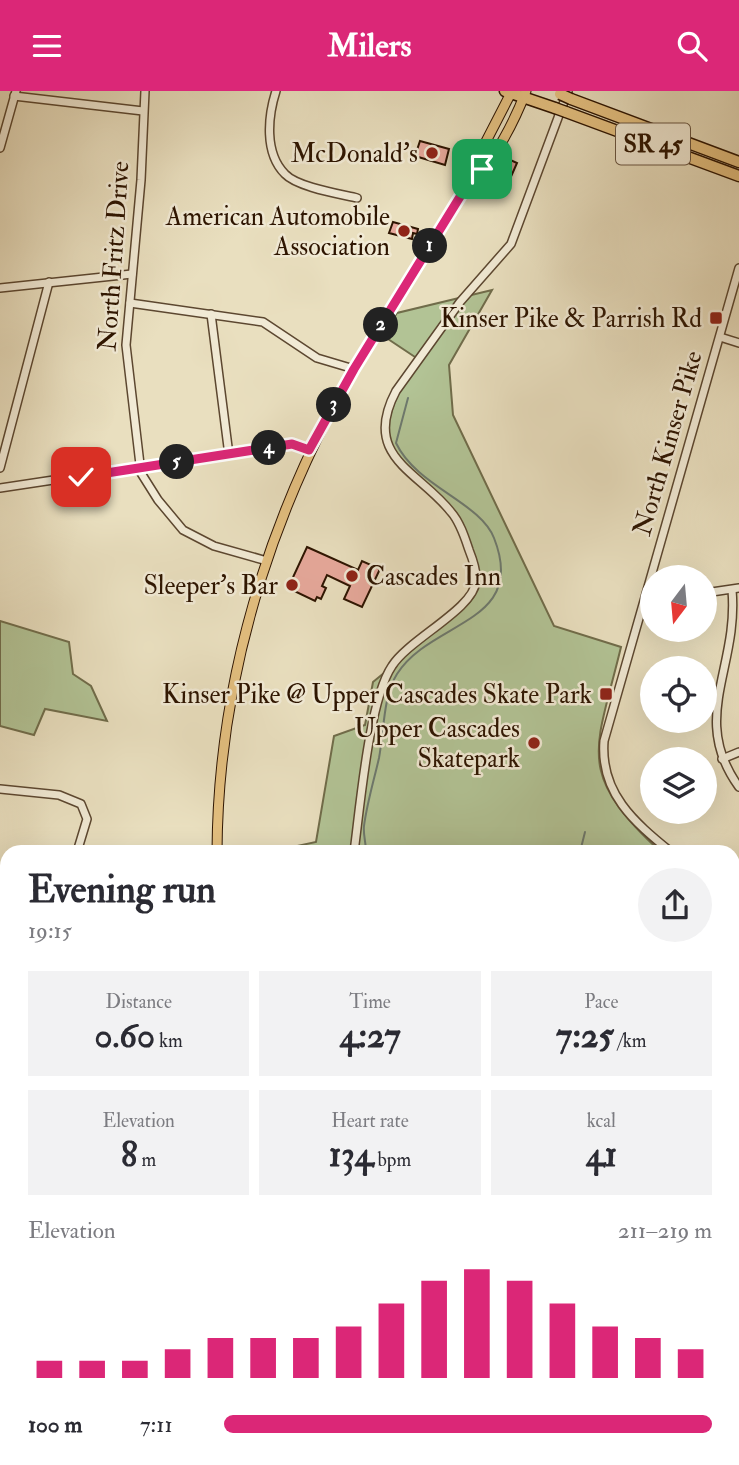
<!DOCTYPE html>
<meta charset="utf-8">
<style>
:root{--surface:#fff;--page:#f2f2f3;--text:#2b2b33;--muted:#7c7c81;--accent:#db2777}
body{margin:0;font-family:"IM FELL Double Pica",serif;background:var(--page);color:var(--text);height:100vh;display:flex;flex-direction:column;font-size:26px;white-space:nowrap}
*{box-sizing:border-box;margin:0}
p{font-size:23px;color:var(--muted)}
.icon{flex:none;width:38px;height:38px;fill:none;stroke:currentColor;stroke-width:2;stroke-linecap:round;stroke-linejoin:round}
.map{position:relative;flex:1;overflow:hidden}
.details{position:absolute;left:0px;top:754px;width:740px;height:621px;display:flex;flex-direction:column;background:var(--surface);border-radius:21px 21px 0 0;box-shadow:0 7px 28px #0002}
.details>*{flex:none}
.needle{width:46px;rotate:196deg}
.tools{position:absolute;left:640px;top:474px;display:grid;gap:14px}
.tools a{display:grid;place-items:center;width:77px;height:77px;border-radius:50%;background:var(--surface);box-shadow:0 7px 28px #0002;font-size:35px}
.pin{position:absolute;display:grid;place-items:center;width:60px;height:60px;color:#fff;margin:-30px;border-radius:14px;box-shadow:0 4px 10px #0006}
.km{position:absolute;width:35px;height:35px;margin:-18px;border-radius:50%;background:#222;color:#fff;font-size:19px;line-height:35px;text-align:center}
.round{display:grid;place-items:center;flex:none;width:74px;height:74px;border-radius:37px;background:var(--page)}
.summary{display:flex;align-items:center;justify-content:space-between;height:119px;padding:0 28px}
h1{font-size:38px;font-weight:800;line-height:52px}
.figures{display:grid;grid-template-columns:repeat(3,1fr);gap:10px;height:119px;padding:7px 28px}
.figures div{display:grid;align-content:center;border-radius:0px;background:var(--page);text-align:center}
.figures b{font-size:35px;font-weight:800}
.figures small{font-size:19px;font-weight:400}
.figures p{font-size:19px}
.chart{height:196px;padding:14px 28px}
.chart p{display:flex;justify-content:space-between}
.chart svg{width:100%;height:126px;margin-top:7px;stroke:var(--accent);stroke-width:6}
ul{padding:0 28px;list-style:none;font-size:23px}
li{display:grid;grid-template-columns:112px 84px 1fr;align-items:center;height:52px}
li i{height:18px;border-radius:9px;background:var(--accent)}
header{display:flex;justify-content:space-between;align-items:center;height:91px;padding:0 28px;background:var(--accent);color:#fff;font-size:32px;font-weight:800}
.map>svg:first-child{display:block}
.green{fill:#b2c395;stroke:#706c4a;stroke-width:2}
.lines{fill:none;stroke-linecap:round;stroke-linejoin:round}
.stream{stroke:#6d796e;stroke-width:2}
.building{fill:#e7a99c;stroke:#2d1400;stroke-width:2}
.minor-casing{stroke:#5c4730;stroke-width:10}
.major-casing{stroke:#2d1400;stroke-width:11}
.highway-casing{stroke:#2d1400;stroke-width:13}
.minor{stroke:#f1ead5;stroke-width:7}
.major{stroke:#e4c080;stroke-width:9}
.highway{stroke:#e4c080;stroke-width:10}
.highway-bridge-casing{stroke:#2d1400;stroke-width:13;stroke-linecap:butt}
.highway-bridge{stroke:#e4c080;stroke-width:10}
.route-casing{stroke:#fff;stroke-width:14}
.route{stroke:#db2777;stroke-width:9}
.poi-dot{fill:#8f2418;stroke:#f1ead5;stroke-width:2.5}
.labels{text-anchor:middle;stroke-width:5;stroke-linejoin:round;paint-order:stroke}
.shield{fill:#f1ead5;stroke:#685440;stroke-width:2}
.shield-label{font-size:24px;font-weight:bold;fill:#2d1400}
.poi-label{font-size:26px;fill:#2d1400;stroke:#f1ead5;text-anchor:end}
.street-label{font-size:26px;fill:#2d1400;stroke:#f1ead5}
</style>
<header><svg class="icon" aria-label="menu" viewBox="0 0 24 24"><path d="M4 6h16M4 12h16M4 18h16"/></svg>Milers<svg class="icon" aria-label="search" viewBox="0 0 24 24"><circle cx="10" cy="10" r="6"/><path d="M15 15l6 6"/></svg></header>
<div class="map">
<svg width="739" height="1374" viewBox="0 0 739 1374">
<rect width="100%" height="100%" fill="#e9dfbf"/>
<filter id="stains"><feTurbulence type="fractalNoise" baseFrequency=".00286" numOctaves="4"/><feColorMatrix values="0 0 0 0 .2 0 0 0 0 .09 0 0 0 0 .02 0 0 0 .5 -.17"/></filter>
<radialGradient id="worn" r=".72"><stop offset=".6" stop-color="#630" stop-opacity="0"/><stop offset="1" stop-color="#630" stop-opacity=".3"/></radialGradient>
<g class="green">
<path d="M492 199 449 274 453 324 554 535 621 556C596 660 574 681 661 761H283V758L316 751 334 645 365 634 373 591 469 512C482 497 479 485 473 468 469 457 467 442 460 432 443 405 389 376 388 342 388 314 405 292 418 268L382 244 397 222Z"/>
<path d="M0 530 69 551 73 583 91 595 107 630 45 618 34 644 0 635Z"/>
<path d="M733 829 739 835V1374H423L425 1368H733Z"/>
<path d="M217 1368 409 1369 407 1374H215Z"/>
</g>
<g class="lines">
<g class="stream">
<path d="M366 761C366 752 363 743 364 735 367 712 374 689 379 667 384 641 383 605 397 583 431 529 528 533 494 447 480 411 417 396 396 352L408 307"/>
<path d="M580 761 585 741"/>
<path d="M733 1350 739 1349"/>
<path d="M421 1370 431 1374"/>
<path d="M353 1372 359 1374"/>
<path d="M386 1374 394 1368"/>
<path d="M640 1374 644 1368"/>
</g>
</g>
<g class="building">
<path d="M420 50 449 58 445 74 415 65Z"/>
<path d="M502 65 517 72 510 88 494 81Z"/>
<path d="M393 131 418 138 417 143 413 142 412 148 389 142Z"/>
<path d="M307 456 358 479 362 470 380 478 362 516 344 508 350 495 327 484 322 495 326 497 321 508 317 506 315 510 288 497Z"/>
</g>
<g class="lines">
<g class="minor-casing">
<g id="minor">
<path d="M145 0 141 89 126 254 141 382 158 409 183 439 214 455 267 470"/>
<path d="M276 0C268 25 264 62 285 83 297 96 340 103 357 107"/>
<path d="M14 5 143 20"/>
<path d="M0 57 16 0"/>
<path d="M0 197 132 183"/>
<path d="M130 212 263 231 317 267 354 278"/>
<path d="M211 223 229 364"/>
<path d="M720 246 739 252"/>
<path d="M0 377 49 191"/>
<path d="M0 397 292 353 309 359"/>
<path d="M732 499C739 577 689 627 739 696"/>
<path d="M705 502 739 497"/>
<path d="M722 668 739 661"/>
<path d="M0 698 59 704 81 713 87 728 77 761"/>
<path d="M354 761C360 717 369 609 392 575 409 548 474 518 476 490 477 480 473 469 469 459 465 447 460 431 451 421 419 380 361 366 396 300L460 211 511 153 568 0"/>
<path d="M671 761C634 731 600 702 604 650L739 177"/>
<path d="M733 796 739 788"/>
<path d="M0 805 7 807"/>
<path d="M733 812 739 817"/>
<path d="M0 900 7 898"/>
<path d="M96 1374 99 1368"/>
<path d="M275 1374 279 1368"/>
<path d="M415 1374 416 1368"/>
</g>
</g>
<g class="major-casing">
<g id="major">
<path d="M476 81 478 66 512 0"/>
<path d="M217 761C218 575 279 394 379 237 408 191 436 144 465 97 472 86 483 81 490 70 504 49 517 24 526 0"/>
<path d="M193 1374 194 1368"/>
</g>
</g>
<g class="highway-casing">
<g id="highway">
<path d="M505 0 555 17"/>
<path d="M571 8 739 71"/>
<path d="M566 21 739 85"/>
</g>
</g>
<use href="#minor" class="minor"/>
<use href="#major" class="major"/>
<use href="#highway" class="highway"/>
<g class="highway-bridge-casing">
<g id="highway-bridge">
<path d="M560 3 571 8"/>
<path d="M555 17 566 21"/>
</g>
</g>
<use href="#highway-bridge" class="highway-bridge"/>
</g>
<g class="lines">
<g class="route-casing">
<path id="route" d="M81 386 292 353 309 359 354 278 466 96 482 78"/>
</g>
<use href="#route" class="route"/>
</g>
<g class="poi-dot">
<circle cx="432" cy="62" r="7"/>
<circle cx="404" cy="140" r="7"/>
<rect x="709" y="220" width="14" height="14" rx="3.5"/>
<circle cx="352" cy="485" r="7"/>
<circle cx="292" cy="494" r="7"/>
<rect x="599" y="596" width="14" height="14" rx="3.5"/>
<circle cx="534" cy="652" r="7"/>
</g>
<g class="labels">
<rect class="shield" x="616" y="32.5" width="74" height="41" rx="5"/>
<g class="shield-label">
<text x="653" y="61">SR 45</text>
</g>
<g class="poi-label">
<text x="418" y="71">McDonald's</text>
<text x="390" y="134">American Automobile<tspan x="390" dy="30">Association</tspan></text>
<text x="702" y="236">Kinser Pike &amp; Parrish Rd</text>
<text x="366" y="494" text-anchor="start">Cascades Inn</text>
<text x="278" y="503">Sleeper's Bar</text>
<text x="592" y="612">Kinser Pike @ Upper Cascades Skate Park</text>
<text x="520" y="646">Upper Cascades<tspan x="520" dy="30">Skatepark</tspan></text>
</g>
<g class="street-label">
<text transform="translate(113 165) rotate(-86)" y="9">North Fritz Drive</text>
<text transform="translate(667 352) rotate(-74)" y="9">North Kinser Pike</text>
</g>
</g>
<rect width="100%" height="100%" filter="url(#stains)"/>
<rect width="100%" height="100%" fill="url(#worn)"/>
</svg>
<div class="tools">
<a><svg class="needle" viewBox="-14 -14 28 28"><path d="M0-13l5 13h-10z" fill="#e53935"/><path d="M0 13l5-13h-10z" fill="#7c7c81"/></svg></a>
<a><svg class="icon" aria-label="locate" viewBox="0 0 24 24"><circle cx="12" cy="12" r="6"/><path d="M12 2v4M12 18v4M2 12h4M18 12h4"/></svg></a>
<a><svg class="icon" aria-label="layers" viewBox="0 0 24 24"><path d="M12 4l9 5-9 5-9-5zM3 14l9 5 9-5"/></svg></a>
</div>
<div class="pin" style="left:482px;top:78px;background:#1e9e55"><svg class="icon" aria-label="arrive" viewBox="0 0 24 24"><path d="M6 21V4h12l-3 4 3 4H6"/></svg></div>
<div class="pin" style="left:81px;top:386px;background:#d93025"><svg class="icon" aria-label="check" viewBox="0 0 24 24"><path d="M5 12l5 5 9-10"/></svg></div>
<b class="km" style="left:430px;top:155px">1</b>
<b class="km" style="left:381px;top:234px">2</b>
<b class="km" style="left:334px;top:314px">3</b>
<b class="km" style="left:269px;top:357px">4</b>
<b class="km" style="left:177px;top:371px">5</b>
<section class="details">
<div class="summary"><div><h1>Evening run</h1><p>19:15</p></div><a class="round"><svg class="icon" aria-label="share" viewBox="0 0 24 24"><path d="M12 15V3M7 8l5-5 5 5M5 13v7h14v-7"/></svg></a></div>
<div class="figures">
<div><p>Distance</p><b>0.60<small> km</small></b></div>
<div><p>Time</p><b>4:27</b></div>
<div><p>Pace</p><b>7:25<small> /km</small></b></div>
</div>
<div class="figures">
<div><p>Elevation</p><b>8<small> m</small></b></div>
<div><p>Heart rate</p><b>134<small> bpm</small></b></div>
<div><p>kcal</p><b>41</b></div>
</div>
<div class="chart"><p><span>Elevation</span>211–219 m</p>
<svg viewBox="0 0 160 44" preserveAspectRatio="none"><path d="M5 44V38M15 44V38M25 44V38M35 44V34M45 44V30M55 44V30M65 44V30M75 44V26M85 44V18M95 44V10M105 44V6M115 44V10M125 44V18M135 44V26M145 44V30M155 44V34"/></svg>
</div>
<ul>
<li><b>100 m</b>7:11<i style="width:100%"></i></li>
</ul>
</section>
</div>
